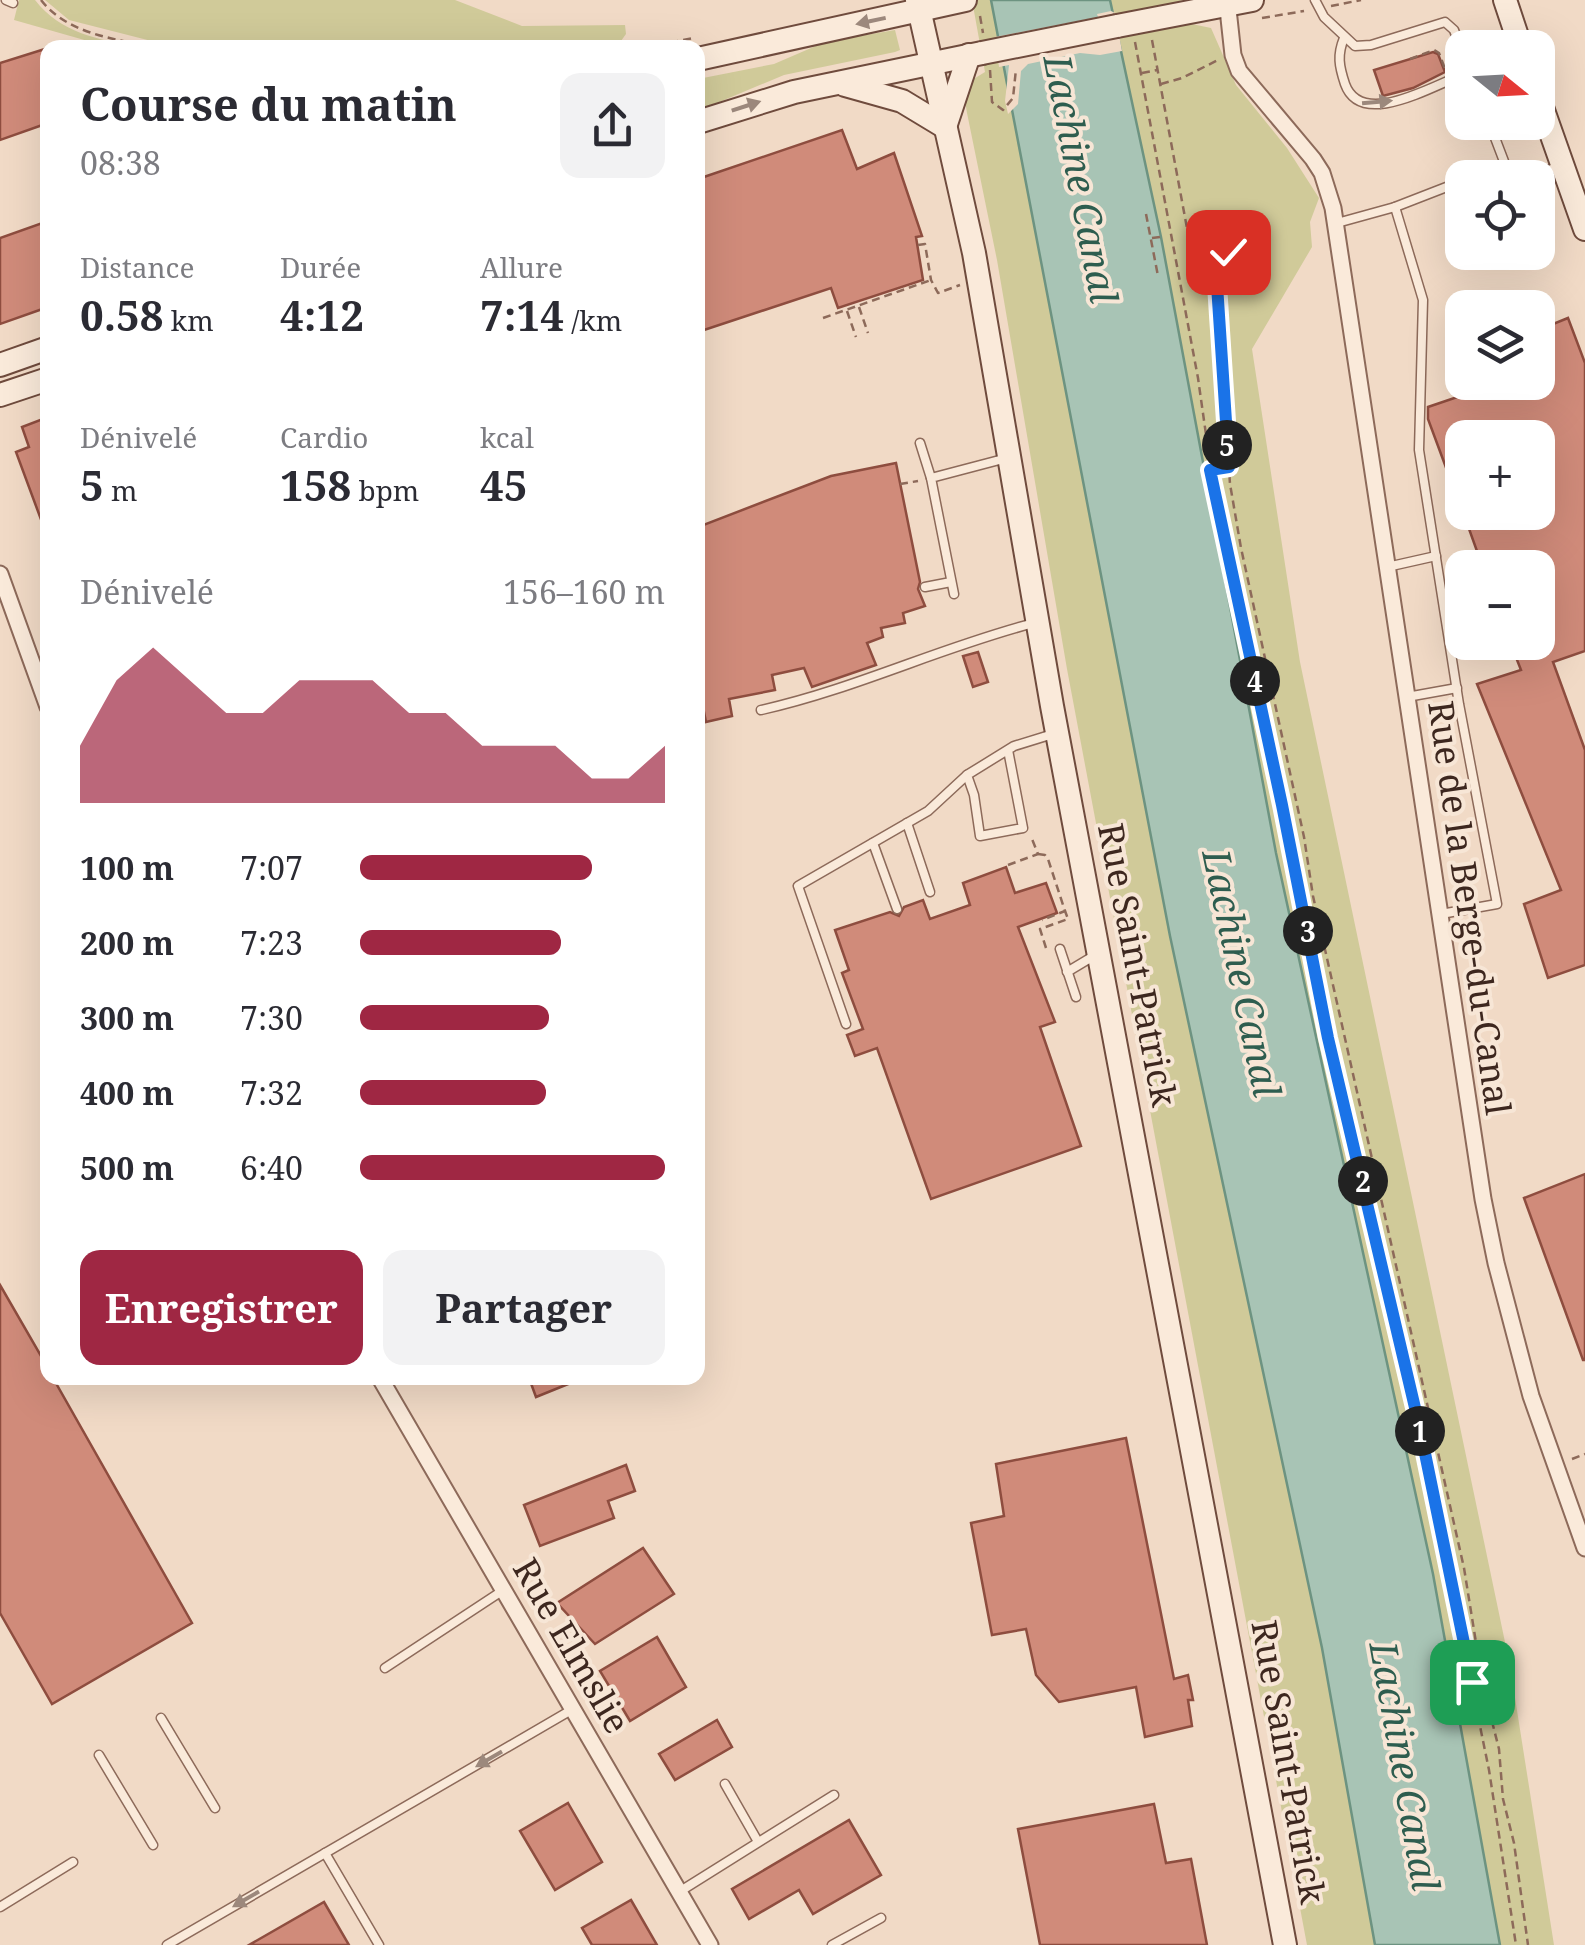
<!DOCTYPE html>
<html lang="fr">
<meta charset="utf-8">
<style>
:root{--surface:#fff;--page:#f2f2f3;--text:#2b2b33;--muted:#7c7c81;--accent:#9f2743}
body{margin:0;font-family:"Noto Serif",serif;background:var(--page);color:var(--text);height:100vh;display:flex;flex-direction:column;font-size:38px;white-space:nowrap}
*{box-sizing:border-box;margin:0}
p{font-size:32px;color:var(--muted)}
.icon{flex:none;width:55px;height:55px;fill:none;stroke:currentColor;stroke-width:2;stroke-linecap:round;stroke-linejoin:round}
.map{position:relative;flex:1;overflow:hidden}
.details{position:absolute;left:40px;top:40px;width:665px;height:1345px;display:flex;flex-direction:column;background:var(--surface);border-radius:20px;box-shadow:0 10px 40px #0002}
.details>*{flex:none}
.needle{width:65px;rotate:108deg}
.controls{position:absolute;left:1445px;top:30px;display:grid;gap:20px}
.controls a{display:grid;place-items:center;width:110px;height:110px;border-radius:20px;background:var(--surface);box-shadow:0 10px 40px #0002;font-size:50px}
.pin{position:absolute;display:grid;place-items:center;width:85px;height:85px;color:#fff;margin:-42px;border-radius:20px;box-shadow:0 5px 15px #0006}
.km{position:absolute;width:50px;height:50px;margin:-25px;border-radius:50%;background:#222;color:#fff;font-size:28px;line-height:50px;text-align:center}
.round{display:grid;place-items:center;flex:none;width:105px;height:105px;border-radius:20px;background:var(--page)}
.summary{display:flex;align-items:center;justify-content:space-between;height:170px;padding:0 40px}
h1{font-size:45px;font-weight:700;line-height:75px}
.figures{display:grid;grid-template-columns:repeat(3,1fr);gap:15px;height:170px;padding:10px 40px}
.figures div{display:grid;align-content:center}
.figures b{font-size:42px;font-weight:700}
.figures small{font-size:28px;font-weight:400}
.figures p{font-size:28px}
.chart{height:280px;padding:20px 40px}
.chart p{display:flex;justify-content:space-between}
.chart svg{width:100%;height:180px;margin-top:10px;fill:var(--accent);opacity:.7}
.action{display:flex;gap:20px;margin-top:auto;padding:20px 40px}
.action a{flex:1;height:115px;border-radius:20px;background:var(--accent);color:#fff;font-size:40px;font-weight:700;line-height:115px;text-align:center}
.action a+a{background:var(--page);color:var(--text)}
ul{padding:0 40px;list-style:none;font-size:32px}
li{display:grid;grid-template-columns:160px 120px 1fr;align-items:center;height:75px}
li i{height:25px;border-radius:12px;background:var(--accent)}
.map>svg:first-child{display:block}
.green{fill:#d0ca99}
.water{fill:#a8c4b5;stroke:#6d9381;stroke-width:2.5}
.pier{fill:#f1dac6}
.building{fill:#d08b7a;stroke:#8e4d3f;stroke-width:2.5}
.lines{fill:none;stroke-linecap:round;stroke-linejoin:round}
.lane-casing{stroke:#8d6a5a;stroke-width:11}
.street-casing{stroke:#8d6a5a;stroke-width:19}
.secondary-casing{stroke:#6f4b3d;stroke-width:26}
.path{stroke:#8d6a5a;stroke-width:2.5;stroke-dasharray:8 5;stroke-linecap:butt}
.lane{stroke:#faeada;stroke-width:8}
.street{stroke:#faeada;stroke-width:15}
.secondary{stroke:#faeada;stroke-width:22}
.secondary-bridge-casing{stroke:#6f4b3d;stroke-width:26;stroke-linecap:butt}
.secondary-bridge{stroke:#faeada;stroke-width:22}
.oneway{fill:#9c887c}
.route-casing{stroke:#fff;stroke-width:20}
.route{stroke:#1a73e8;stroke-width:12}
.labels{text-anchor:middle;stroke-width:8;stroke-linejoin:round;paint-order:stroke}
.street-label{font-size:35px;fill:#3d271f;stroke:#f7e6d6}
.water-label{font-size:38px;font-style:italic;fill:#2e5d4f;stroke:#f7e6d6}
</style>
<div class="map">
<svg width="1585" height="1945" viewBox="0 0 1585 1945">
<rect width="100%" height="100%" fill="#f1dac6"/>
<g class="green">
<path d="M19 0H35C61 33 97 39 137 47H109L14 20Z"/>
<path d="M45 0H455L522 26 625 25 626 34 616 48 175 47 69 20Z"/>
<path d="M972 0H1183L1162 6 1119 37 1187 23 1211 28 1236 85 1287 148 1319 198 1310 222 1312 247 1252 349 1300 662 1510 1666 1554 1945H1307L1067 669 997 260 967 113 964 95 968 94 972 80 985 72Z"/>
<path d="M895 30 900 50 895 52 784 75 698 111V79L774 64 825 42Z"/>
</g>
<path class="water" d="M991 0H1110L1161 237 1276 853 1433 1574 1500 1945H1375L1322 1648 1170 936Z"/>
<path class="pier" d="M1111 11 1115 13 1122 51 1100 55 1080 53 1028 64 1021 71 1018 104 1008 114 1005 101 1009 65 999 67 995 37 1098 17 1097 14Z"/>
<g class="building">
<path d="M48 48V123L0 140V63Z"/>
<path d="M1433 52 1438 54 1445 72 1413 88 1383 96 1374 70Z"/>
<path d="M842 130 857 169 894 153 922 236 916 237 923 280 838 308 831 288 698 332V179Z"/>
<path d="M48 221V307L0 324V238Z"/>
<path d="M1568 318 1585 363V651L1553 662 1585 750V965L1548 978 1524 904 1561 890 1477 684 1521 670 1510 642H1538V568H1483L1463 512H1538V438H1462L1461 508 1428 419V407L1487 387 1486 382H1538V330Z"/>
<path d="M48 417V533H46L16 452 29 447 22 427Z"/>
<path d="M896 463 920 582 918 589 925 606 903 613 905 623 881 628 883 637 867 643 876 665 812 687 804 668 772 675 775 690 729 699 732 716 706 722 698 682V527L831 476Z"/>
<path d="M978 652 988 682 973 687 963 656Z"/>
<path d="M1006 867 1015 893 1046 883 1057 913 1018 927 1055 1022 1040 1027 1081 1146 931 1199 877 1048 855 1056 847 1035 863 1029 842 973 849 970 835 930 890 912 899 916 904 907 923 900 930 919 970 905 963 883Z"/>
<path d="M1585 1174V1360H1583L1524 1198Z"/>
<path d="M0 1285 48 1368V1378H53L192 1623 52 1704 0 1613Z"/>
<path d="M529 1378H583L536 1397Z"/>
<path d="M1126 1438 1174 1679 1188 1675 1193 1700H1188L1192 1726 1145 1737 1136 1687 1059 1702 1036 1675 1026 1629 992 1635 971 1523 1004 1516 996 1464Z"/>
<path d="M626 1465 635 1491 608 1501 614 1518 540 1546 524 1505Z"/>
<path d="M643 1548 674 1594 595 1644 557 1603Z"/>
<path d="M657 1637 686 1687 630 1721 600 1671Z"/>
<path d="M717 1720 732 1747 675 1780 659 1754Z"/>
<path d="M568 1803 602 1862 555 1890 520 1831Z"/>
<path d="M1154 1804 1166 1863 1191 1859 1207 1945H1040L1018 1829Z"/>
<path d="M849 1820 881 1875 813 1914 799 1890 749 1919 732 1889Z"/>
<path d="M631 1900 657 1945H592L582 1928Z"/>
<path d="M324 1902 349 1945H249Z"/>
</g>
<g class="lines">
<g class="lane-casing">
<g id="lane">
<path d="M6 0 13 3"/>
<path d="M1315 0 1324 17 1355 46 1371 45 1445 22 1454 30 1462 52"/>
<path d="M1344 38C1337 55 1339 66 1345 84 1361 129 1432 86 1462 75"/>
<path d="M1489 122 1505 164 1514 175 1529 176 1558 167"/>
<path d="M1473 178 1474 177"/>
<path d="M1337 223 1395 207"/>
<path d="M920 443 931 478"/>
<path d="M1387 567 1436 556"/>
<path d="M925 587 951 582"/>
<path d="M954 594 931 478 1007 458"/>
<path d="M1407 697 1457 688"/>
<path d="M761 710C855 689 941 647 1034 623"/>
<path d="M1008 750 1023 828 980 836 974 795 967 775 1014 746 1053 734"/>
<path d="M907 823 930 892"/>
<path d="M873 843 897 909"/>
<path d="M1441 914 1497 904 1459 704 1419 450 1423 300 1395 207 1462 181"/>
<path d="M1060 949 1076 997"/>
<path d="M1067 972 1097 954"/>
<path d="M846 1024 798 886 928 811 967 775"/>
<path d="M385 1668 502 1591"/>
<path d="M161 1718 215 1808"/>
<path d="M99 1755 153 1845"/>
<path d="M725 1784 757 1840"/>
<path d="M325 1853 379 1945"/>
<path d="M679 1892 834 1795"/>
<path d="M0 1907 73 1862"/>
<path d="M167 1945 573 1709"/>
<path d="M832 1945 881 1918"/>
</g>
</g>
<g class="street-casing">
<g id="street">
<path d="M1227 0 1233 55 1239 71 1313 159 1322 173 1333 208 1483 1199 1496 1263 1531 1396 1585 1548"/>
<path d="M0 574 48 707"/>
<path d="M380 1378 710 1945"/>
</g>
</g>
<g class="secondary-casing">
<g id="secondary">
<path d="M917 0 974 253 1052 706 1285 1945"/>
<path d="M1505 0 1521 48"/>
<path d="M1117 26 1252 0"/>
<path d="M698 59 965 0"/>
<path d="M845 85 902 101 945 127"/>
<path d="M1538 96 1585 229"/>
<path d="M698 122 794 92 982 53"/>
<path d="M946 124 969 55"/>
<path d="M0 365 48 348"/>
<path d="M0 395 48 379"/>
</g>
</g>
<g class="path">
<path d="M41 0C68 35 117 39 157 48"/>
<path d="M1331 6 1361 0"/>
<path d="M980 16 983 33"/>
<path d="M1262 18 1304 11"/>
<path d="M1152 40 1192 255 1216 284"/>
<path d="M1135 42 1198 378 1211 470 1227 467"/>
<path d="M645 48 693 38"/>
<path d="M1410 59 1434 50 1439 53 1445 69"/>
<path d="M990 70 992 102 1003 110 1013 98 1016 69"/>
<path d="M1142 73 1157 70"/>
<path d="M1161 84 1182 78 1218 60"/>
<path d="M1146 214 1158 276"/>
<path d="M1235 219 1237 231 1217 285 1230 484 1241 548 1304 837 1313 896 1464 1568 1483 1686 1499 1749 1503 1799 1514 1843 1528 1945"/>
<path d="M1152 238 1161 237"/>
<path d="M918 245 925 244 931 280 938 293 960 285"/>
<path d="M859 307 868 333"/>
<path d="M847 311 856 337"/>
<path d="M823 318 931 280"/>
<path d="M1211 470 1283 805 1328 1038 1419 1429 1489 1770 1516 1945"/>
<path d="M900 484 918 481"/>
<path d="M1038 854 1045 855 1048 859 1065 911 1042 920"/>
<path d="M1008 865 1038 854 1032 839"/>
<path d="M1046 948 1040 929 1068 919 1065 911"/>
<path d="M1572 1459 1585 1454"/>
</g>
<use href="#lane" class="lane"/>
<use href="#street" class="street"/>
<use href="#secondary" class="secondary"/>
<g class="secondary-bridge-casing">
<path id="secondary-bridge" d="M982 53 1117 26"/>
</g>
<use href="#secondary-bridge" class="secondary-bridge"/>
</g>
<defs><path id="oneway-solid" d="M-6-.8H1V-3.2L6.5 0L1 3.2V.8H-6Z" transform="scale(2.5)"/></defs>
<g class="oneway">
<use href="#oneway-solid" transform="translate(871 21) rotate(168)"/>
<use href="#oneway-solid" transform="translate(1377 102) rotate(-5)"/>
<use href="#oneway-solid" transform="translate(746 106) rotate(-18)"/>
<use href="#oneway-solid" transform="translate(489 1759) rotate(150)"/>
<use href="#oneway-solid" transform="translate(246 1899) rotate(150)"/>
</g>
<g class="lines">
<g class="route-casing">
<path id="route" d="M1228 252 1217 285 1229 467 1210 470 1282 805 1328 1038 1420 1429 1472 1682"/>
</g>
<use href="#route" class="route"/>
</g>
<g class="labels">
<g class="street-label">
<text transform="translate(1469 908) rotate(82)" y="12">Rue de la Berge-du-Canal</text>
<text transform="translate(1137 965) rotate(79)" y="12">Rue Saint-Patrick</text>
<text transform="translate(571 1646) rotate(60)" y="12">Rue Elmslie</text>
<text transform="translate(1288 1762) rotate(80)" y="12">Rue Saint-Patrick</text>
</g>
<g class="water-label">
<text transform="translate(1080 179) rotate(79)" y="13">Lachine Canal</text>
<text transform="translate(1241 973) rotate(78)" y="13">Lachine Canal</text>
<text transform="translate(1404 1766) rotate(80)" y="13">Lachine Canal</text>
</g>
</g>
</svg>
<div class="controls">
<a><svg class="needle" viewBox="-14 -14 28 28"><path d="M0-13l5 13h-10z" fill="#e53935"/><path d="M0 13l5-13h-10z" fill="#7c7c81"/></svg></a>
<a><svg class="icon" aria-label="locate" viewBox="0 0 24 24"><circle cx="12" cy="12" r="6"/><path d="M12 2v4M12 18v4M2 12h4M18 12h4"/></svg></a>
<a><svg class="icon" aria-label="layers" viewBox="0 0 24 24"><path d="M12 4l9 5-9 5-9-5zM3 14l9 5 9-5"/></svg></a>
<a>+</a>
<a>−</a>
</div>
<div class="pin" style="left:1472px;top:1682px;background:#1e9e55"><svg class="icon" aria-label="arrive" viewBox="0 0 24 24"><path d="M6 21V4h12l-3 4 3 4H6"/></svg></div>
<div class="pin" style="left:1228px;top:252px;background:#d93025"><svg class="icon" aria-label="check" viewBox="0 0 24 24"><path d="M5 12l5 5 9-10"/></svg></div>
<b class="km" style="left:1420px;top:1431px">1</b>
<b class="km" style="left:1363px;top:1181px">2</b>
<b class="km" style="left:1308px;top:931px">3</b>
<b class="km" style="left:1255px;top:681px">4</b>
<b class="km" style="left:1227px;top:445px">5</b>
<section class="details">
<div class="summary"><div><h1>Course du matin</h1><p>08:38</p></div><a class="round"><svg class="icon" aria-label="share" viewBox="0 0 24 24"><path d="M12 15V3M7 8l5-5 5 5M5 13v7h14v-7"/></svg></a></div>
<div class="figures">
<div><p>Distance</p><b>0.58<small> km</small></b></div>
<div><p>Durée</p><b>4:12</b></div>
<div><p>Allure</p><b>7:14<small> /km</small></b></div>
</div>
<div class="figures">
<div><p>Dénivelé</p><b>5<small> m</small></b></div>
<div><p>Cardio</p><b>158<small> bpm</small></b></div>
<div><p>kcal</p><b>45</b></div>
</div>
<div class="chart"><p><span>Dénivelé</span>156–160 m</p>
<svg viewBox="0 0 160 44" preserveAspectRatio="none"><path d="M0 44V30L10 14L20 6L30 14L40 22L50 22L60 14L70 14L80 14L90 22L100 22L110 30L120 30L130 30L140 38L150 38L160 30V44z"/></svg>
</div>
<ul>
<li><b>100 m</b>7:07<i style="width:76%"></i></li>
<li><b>200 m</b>7:23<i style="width:66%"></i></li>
<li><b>300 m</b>7:30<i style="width:62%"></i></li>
<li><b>400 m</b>7:32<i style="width:61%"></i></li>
<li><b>500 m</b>6:40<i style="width:100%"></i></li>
</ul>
<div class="action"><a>Enregistrer</a><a>Partager</a></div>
</section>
</div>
